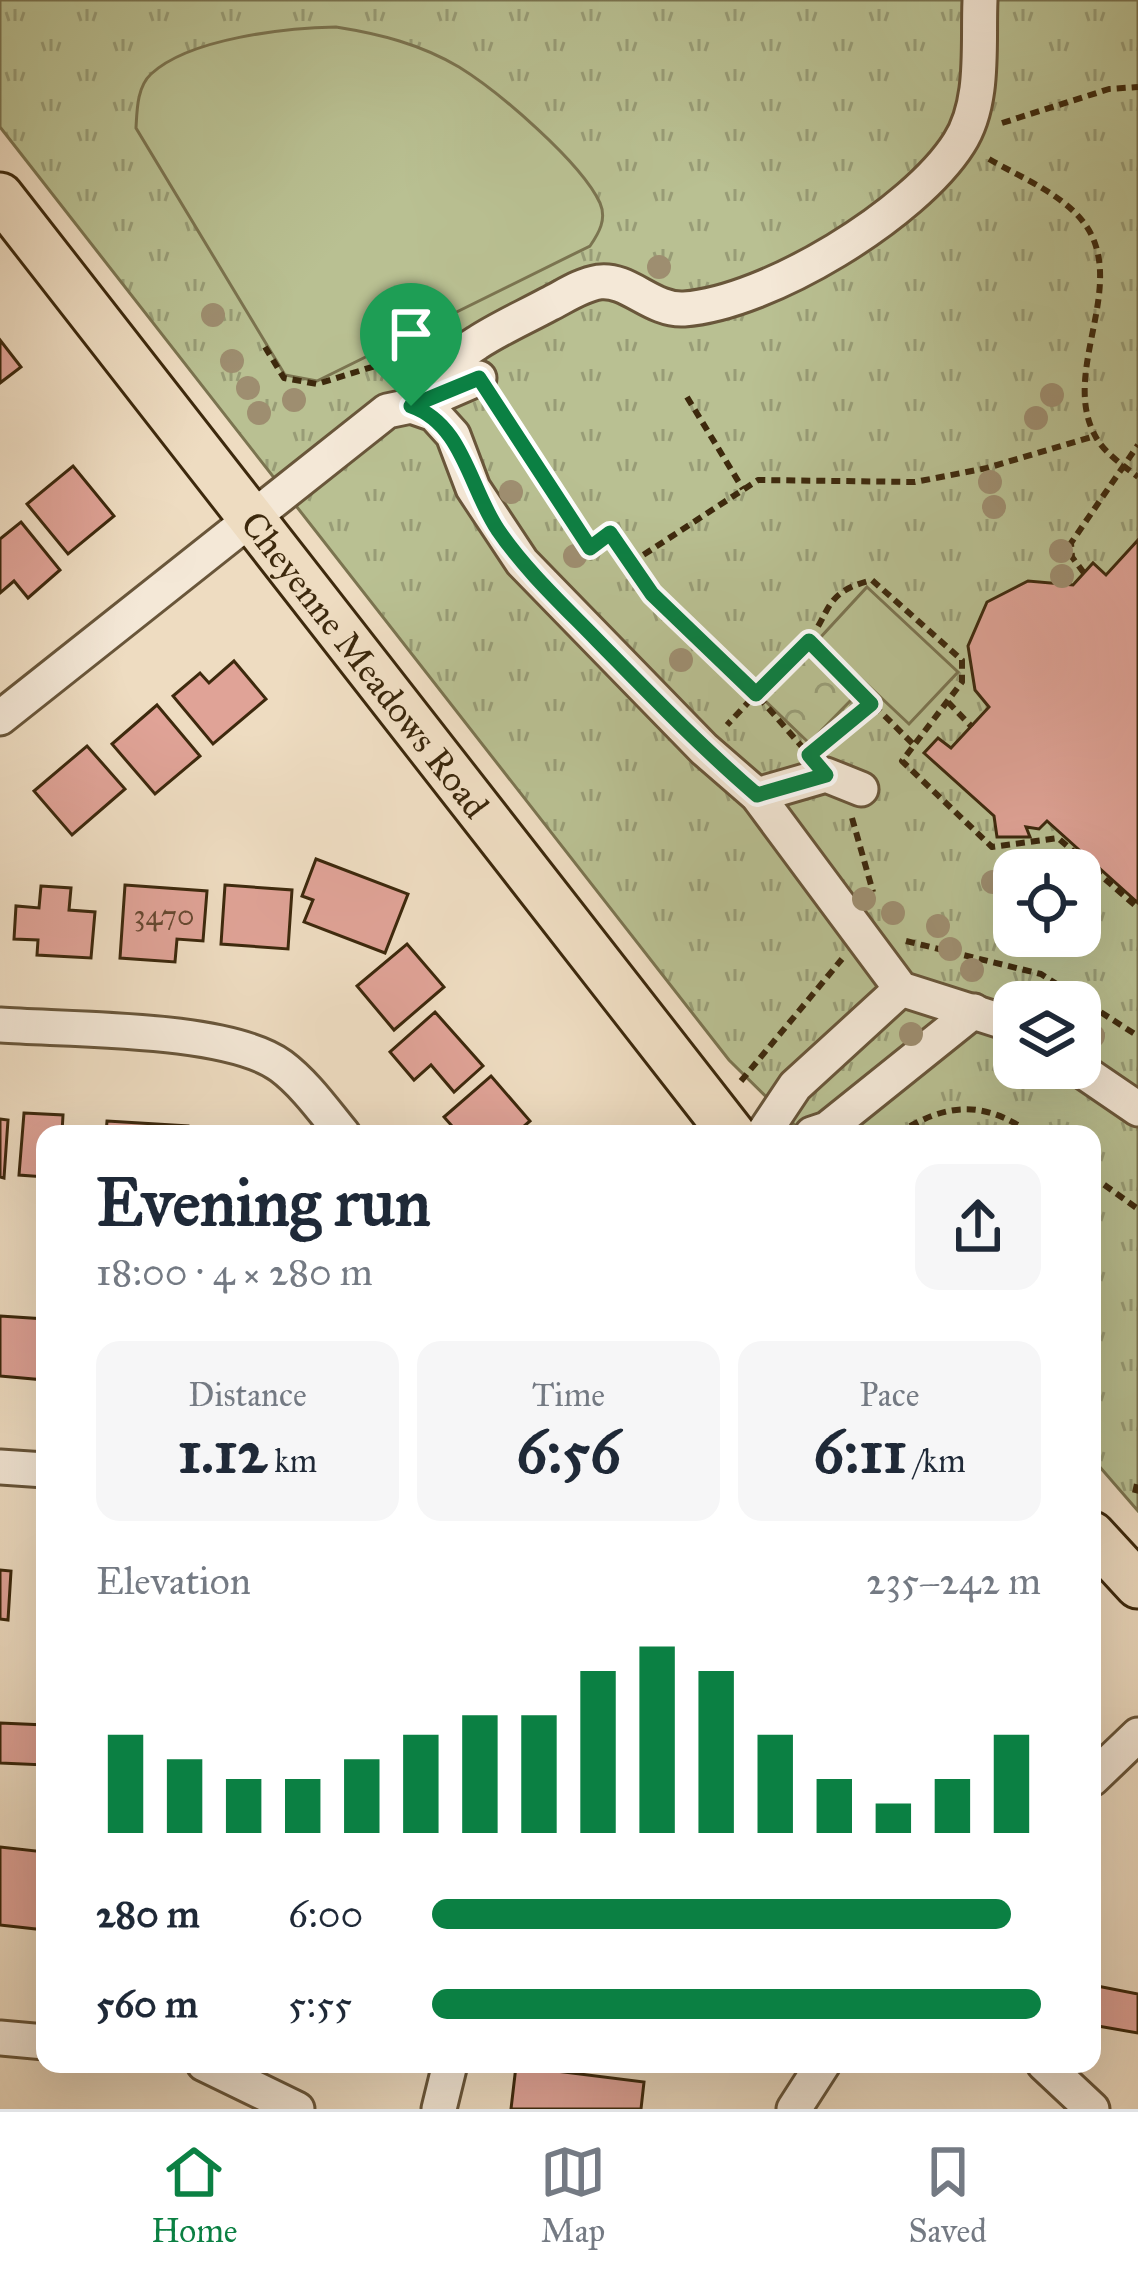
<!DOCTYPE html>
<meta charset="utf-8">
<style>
:root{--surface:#fff;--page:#f6f6f7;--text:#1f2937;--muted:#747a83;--line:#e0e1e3;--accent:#0b8043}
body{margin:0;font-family:"IM FELL Great Primer",serif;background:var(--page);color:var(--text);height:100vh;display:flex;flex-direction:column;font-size:45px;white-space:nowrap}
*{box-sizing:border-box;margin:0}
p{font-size:39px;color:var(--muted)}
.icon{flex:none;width:66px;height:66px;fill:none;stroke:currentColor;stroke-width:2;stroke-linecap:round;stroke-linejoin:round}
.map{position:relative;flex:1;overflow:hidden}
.panel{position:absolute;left:36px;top:1125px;width:1065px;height:948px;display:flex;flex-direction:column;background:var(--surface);border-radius:24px;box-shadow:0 12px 48px #0002}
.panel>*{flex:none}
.tools{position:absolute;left:993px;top:849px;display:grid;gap:24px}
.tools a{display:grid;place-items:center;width:108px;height:108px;border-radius:24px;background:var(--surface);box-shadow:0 12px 48px #0002;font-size:60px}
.pin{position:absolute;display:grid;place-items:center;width:102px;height:102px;color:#fff;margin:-123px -51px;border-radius:50% 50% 50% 0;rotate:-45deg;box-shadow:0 0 12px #0007}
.pin .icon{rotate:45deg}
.round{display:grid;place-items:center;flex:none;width:126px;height:126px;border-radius:24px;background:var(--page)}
.head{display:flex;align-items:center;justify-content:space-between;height:204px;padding:0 60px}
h1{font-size:66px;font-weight:700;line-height:90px}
.figures{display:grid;grid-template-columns:repeat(3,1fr);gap:18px;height:204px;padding:12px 60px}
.figures div{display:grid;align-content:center;border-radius:24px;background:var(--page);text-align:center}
.figures b{font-size:60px;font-weight:700}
.figures small{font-size:33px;font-weight:400}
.figures p{font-size:33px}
.chart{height:336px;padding:24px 60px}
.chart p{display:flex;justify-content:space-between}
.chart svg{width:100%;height:216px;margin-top:12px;stroke:var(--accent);stroke-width:6}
ul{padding:0 60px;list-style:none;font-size:39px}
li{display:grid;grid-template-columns:192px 144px 1fr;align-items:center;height:90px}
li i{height:30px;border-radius:15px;background:var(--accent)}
.menu{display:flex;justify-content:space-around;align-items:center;height:168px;border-top:3px solid var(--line);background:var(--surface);font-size:33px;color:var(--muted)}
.menu a{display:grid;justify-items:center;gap:6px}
.menu .active{color:var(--accent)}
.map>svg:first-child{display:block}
.grass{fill:url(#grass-tufts);stroke:#7b7450;stroke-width:3;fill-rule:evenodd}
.park{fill:url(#park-crowns);stroke:#7b7450;stroke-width:3}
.pitch{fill:#b9c092;stroke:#7b7450;stroke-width:3}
.building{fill:#e0a397;stroke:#3d290d;stroke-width:3}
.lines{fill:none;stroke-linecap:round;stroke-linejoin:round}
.minor-casing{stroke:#69563a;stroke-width:39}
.major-casing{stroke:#3d290d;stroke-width:51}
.path{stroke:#3d290d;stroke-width:6;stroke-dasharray:9 6;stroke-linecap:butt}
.minor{stroke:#f4e8d7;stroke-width:33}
.major{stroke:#eedcc1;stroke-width:45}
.tree{fill:#9e8e70}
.route-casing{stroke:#fff;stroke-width:24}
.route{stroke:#0b8043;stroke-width:15}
.labels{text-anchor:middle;stroke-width:9;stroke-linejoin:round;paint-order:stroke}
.number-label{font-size:30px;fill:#664830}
.street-label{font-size:36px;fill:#3d290d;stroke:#f4e8d7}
</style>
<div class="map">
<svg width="1138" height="2109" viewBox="0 0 1138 2109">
<defs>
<pattern id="grass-tufts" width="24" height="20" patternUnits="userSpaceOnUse" patternTransform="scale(3)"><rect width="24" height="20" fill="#b9c092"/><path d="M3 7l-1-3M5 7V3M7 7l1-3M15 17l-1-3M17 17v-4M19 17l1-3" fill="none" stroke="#989c76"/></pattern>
<pattern id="park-crowns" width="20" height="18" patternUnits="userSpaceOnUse" patternTransform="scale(3)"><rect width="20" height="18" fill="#b9c092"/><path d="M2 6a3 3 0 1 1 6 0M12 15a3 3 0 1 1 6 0" fill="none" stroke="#989c76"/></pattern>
</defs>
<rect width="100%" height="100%" fill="#eedcc1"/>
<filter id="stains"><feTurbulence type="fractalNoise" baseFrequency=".00167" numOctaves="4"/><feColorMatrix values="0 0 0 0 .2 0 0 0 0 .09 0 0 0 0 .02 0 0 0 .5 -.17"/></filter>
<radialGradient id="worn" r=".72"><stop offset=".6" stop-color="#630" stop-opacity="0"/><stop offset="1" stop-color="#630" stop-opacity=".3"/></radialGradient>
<path class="grass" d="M0 0H1138V1511L1092 1458V1134H804L729 1060 0 127ZM1014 870H1080V936H1014ZM1014 1002H1080V1068H1014Z"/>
<path class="park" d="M804 650 853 698 809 743 760 696Z"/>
<g class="pitch">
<path d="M336 27C380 34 420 44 459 67 498 91 581 162 600 203 607 219 599 233 590 246L317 381 285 375 136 128C137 110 137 87 151 74 190 38 286 28 336 27Z"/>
<path d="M867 587 958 672 909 724 819 639Z"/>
</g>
<g class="building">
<path d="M0 340 21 367 0 383Z"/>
<path d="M73 466 114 516 68 554 27 504Z"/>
<path d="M21 522 60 570 28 598 14 581 0 593V539Z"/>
<path d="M1138 540V903L1047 821 1039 829 1026 827 1030 837H997L994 816 924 753 938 738 951 748 989 707 975 690 968 646 987 602 1028 581 1073 585 1093 563 1106 575Z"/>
<path d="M234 661 266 699 213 744 173 696 200 673 209 683Z"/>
<path d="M157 705 200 756 155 794 112 744Z"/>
<path d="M87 746 125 789 72 835 34 791Z"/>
<path d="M316 859 408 894 385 953 304 922 313 900 302 896Z"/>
<path d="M125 885 207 891 203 941 177 939 175 962 120 958Z"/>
<path d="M225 885 292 890 288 949 221 944Z"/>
<path d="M41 886 71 888 69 910 95 912 91 958 37 955 38 940 14 939 16 906 39 908Z"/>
<path d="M407 944 444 987 394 1030 357 986Z"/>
<path d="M435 1012 483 1066 454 1092 431 1065 414 1080 390 1052Z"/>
<path d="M491 1076 530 1121 515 1134H459L444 1117Z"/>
<path d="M24 1113 63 1115 62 1133 80 1134H45V1177L19 1175Z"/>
<path d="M0 1119 8 1120 4 1178 0 1177Z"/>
<path d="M107 1121 188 1126V1134H106Z"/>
<path d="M0 1316 45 1319V1380L0 1376Z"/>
<path d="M0 1570 11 1571 8 1620 0 1619Z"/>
<path d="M0 1723 45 1725V1765L0 1763Z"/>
<path d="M0 1847 45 1852V1930L0 1925Z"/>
<path d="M1092 1985 1138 1994V2033L1092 2025Z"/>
<path d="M516 2066 644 2082 641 2109H511Z"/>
</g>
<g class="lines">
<g class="minor-casing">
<g id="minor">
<path d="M426 401 479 378"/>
<path d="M411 406C432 386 452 358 477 343 500 328 525 317 549 304 565 296 581 285 599 282 628 278 652 311 684 309 768 303 914 214 959 143 985 103 978 45 980 0"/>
<path d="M0 718 387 411 411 406 434 414 453 435 473 488 522 562 704 749 757 795 901 989 1014 1025"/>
<path d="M757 795 826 775 861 789"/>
<path d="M0 1025C69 1030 228 1027 281 1066 305 1084 324 1111 343 1134"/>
<path d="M1078 1068 1138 1109"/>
<path d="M763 1134 795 1086 901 989"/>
<path d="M812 1134 827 1129 974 1011"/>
<path d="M0 1467 45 1470"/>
<path d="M1092 1779 1138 1735"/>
<path d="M0 2038 45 2042"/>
<path d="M204 2064 297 2109"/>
<path d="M1044 2064 1092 2109"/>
<path d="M439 2109 450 2064"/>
<path d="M794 2109 823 2064"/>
</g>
</g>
<g class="major-casing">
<g id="major">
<path id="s1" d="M0 196 732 1134"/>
<path d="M1092 1535 1138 1585"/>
</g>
</g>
<g class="path">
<path d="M1002 123 1109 89 1138 87"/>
<path d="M989 159C1023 179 1074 198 1092 236 1121 298 1060 378 1097 439 1106 454 1124 466 1138 477"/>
<path d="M265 347 284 378 317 384 411 355"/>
<path d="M687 397 743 489"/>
<path d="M496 407 590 548 610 533 652 594 756 694 727 725"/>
<path d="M631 563 758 480 915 482 987 468 1095 436"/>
<path d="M1084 573 1072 557 1071 543 1138 445"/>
<path d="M810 642 914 745"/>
<path d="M948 702 972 727"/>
<path d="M824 744 871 703"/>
<path d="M804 749 756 694C772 678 790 663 805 645 833 612 821 593 872 580L962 660V682L902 761 992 847 1058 838 1138 908"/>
<path d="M852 818 873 892"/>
<path d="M906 941 1041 974 1138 1036"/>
<path d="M741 1081 842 959"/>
<path d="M897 1134C946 1103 982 1099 1032 1134"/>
<path d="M1092 1176 1138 1209"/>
<path d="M1135 1493 1138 1479"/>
</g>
<use href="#minor" class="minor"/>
<use href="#major" class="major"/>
</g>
<g class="tree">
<circle cx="659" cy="267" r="12"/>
<circle cx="213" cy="315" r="12"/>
<circle cx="232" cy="361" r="12"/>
<circle cx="248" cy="388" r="12"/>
<circle cx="1052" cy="395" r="12"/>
<circle cx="294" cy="400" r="12"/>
<circle cx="259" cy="413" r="12"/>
<circle cx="1036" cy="418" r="12"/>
<circle cx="990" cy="482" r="12"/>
<circle cx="511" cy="492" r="12"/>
<circle cx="994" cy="507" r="12"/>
<circle cx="1061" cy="551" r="12"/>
<circle cx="575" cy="556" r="12"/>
<circle cx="1062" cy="576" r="12"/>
<circle cx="681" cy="660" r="12"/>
<circle cx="993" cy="882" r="12"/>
<circle cx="864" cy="899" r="12"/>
<circle cx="893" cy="913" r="12"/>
<circle cx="938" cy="926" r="12"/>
<circle cx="950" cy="949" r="12"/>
<circle cx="972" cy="970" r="12"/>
<circle cx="911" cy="1034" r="12"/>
<circle cx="1093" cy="1036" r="12"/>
</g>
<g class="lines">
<g class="route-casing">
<path id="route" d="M479 378 590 548 610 533 652 594 756 694 809 641 871 704 809 755 826 775 757 795C700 746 649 693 597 640 563 605 526 571 498 530 469 487 463 424 411 406Z"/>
</g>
<use href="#route" class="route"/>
</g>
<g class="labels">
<g class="number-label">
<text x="164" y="925">3470</text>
</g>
<g class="street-label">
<text dy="13" stroke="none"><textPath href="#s1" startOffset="594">Cheyenne Meadows Road</textPath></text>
</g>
</g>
<rect width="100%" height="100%" filter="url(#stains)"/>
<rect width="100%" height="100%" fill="url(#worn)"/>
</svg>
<div class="tools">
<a><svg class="icon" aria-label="locate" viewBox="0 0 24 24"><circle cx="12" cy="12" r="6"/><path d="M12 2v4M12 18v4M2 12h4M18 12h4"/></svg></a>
<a><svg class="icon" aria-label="layers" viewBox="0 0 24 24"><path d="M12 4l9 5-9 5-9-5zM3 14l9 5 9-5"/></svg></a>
</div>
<div class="pin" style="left:411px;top:406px;background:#1e9e55"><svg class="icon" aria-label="arrive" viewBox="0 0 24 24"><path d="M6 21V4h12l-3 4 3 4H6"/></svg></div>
<section class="panel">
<div class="head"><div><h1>Evening run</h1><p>18:00 · 4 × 280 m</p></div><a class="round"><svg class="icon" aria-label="share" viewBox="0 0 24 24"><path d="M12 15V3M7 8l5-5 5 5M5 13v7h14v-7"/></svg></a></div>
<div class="figures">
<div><p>Distance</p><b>1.12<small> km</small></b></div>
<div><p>Time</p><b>6:56</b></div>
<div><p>Pace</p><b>6:11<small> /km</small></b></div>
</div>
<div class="chart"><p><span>Elevation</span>235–242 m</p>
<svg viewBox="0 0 160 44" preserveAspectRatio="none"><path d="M5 44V24M15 44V29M25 44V33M35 44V33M45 44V29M55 44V24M65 44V20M75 44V20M85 44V11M95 44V6M105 44V11M115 44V24M125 44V33M135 44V38M145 44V33M155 44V24"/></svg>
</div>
<ul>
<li><b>280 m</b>6:00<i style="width:95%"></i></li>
<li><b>560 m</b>5:55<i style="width:100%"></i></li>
</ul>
</section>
</div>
<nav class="menu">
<a class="active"><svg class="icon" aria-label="home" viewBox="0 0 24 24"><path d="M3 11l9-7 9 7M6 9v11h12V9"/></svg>Home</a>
<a><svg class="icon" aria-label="map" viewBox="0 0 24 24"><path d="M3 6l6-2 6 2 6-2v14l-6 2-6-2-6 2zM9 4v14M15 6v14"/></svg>Map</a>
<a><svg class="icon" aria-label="saved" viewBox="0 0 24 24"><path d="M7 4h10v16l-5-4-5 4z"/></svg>Saved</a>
</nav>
